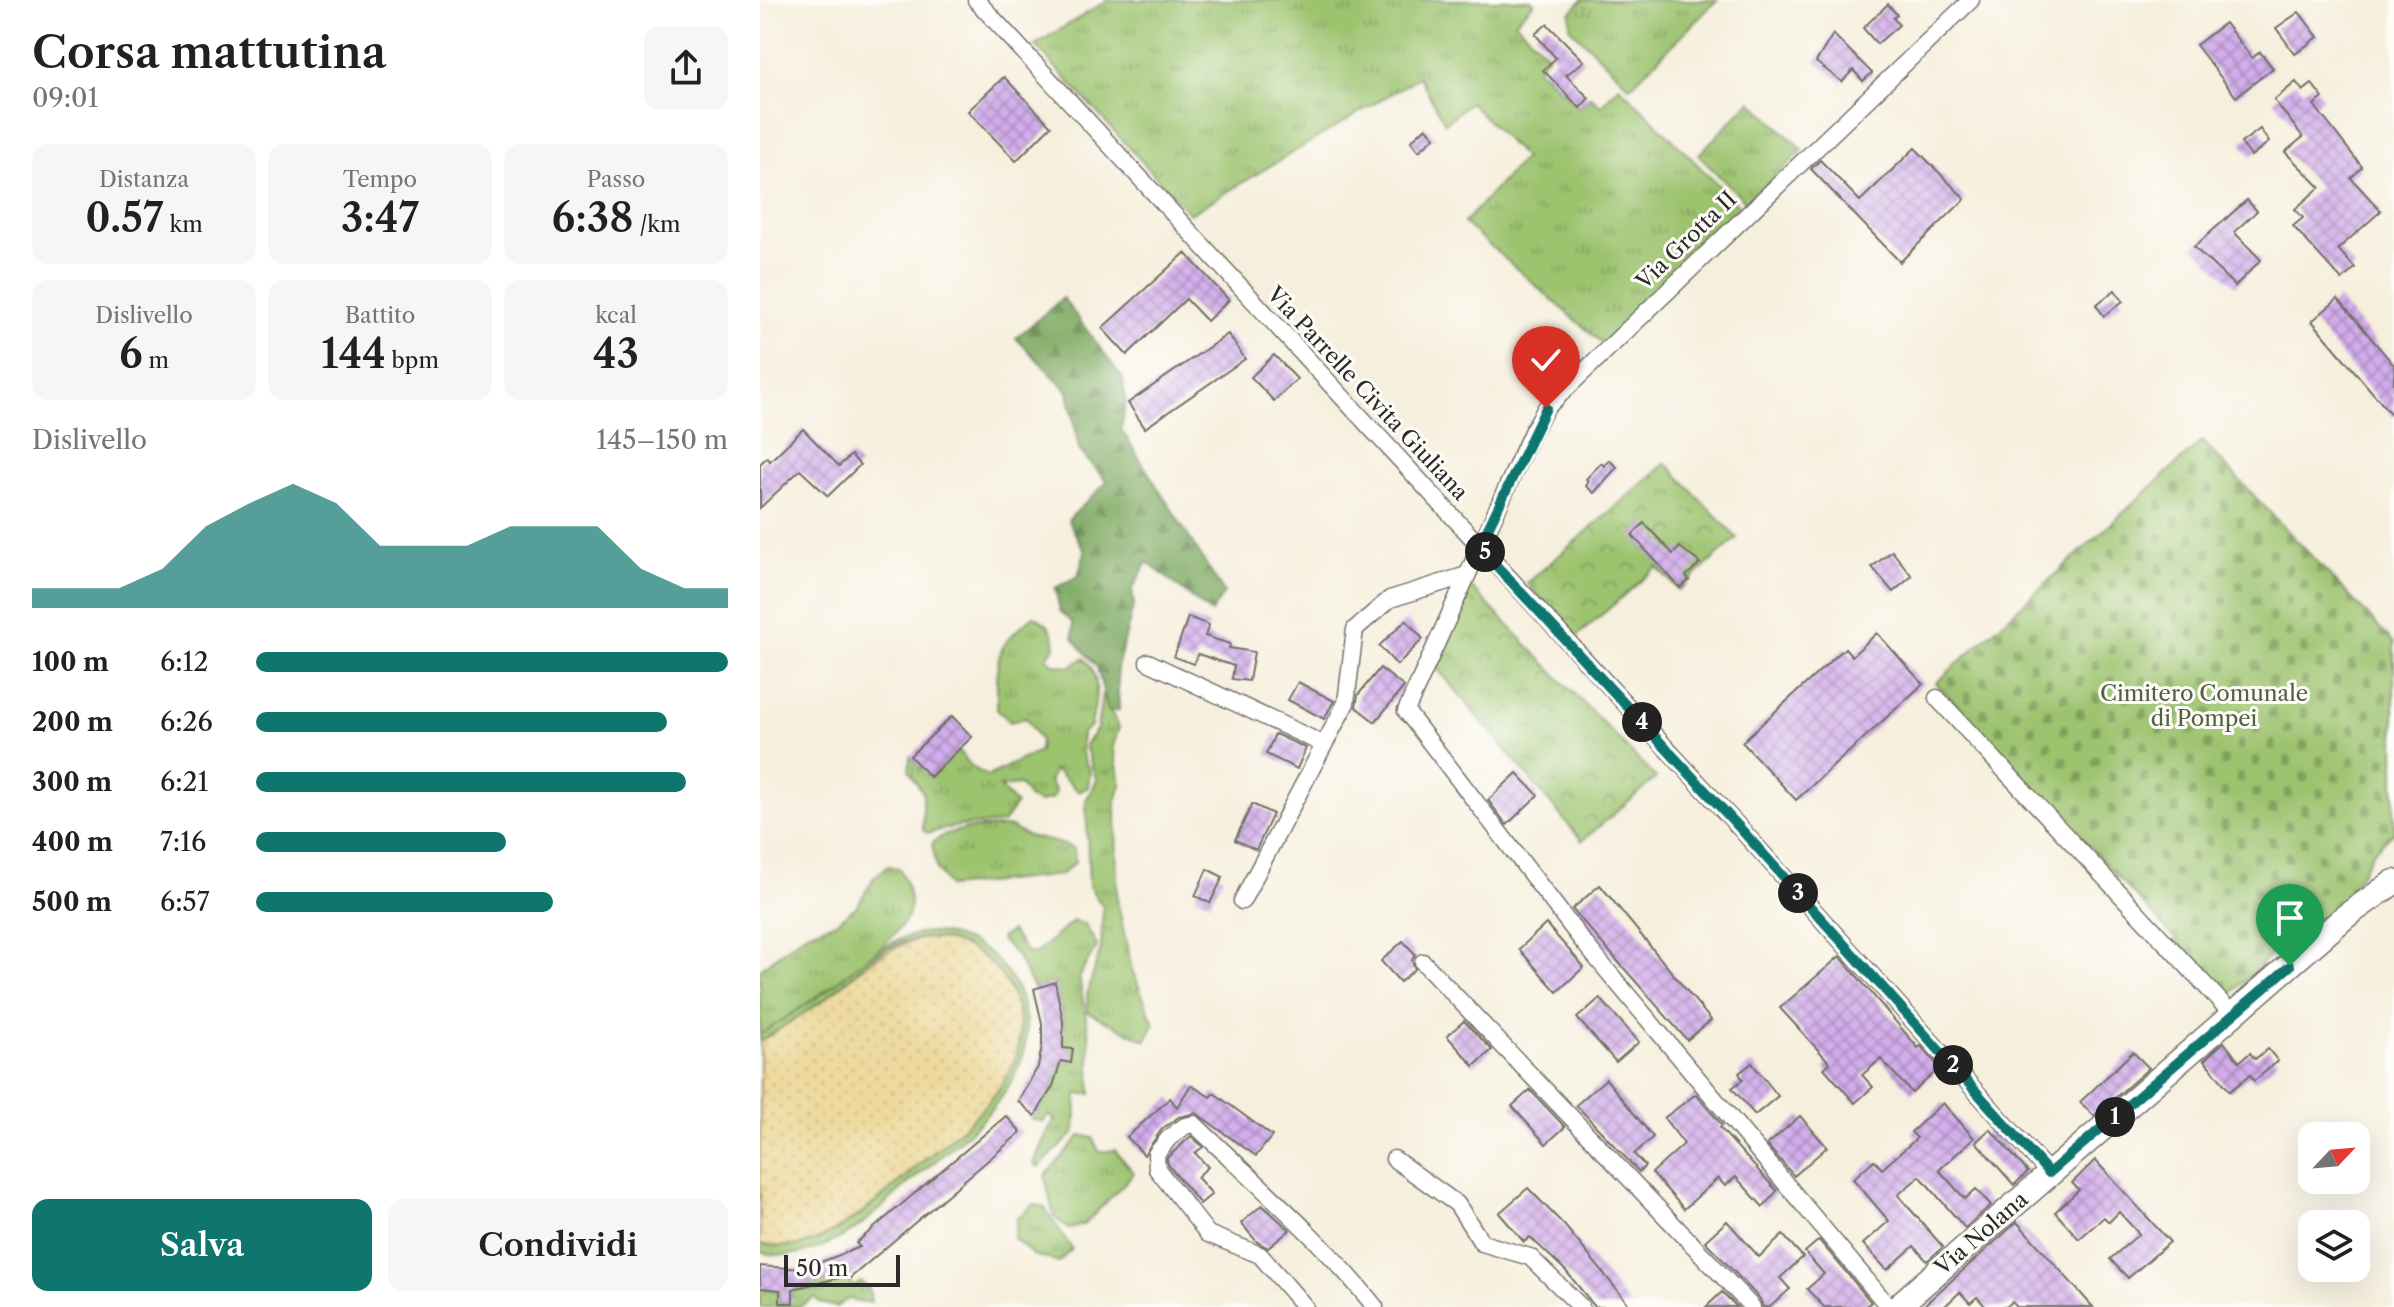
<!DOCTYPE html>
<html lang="it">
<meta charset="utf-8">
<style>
:root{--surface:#fff;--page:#f6f6f6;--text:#202124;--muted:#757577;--accent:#0f766e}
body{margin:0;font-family:"Libre Caslon Text",serif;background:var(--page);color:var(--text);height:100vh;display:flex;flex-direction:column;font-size:30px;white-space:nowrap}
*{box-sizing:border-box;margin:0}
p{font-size:26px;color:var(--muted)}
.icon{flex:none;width:44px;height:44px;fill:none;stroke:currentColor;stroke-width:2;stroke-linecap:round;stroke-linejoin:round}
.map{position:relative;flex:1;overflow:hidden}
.side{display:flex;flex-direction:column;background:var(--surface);width:760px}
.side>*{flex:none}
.needle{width:52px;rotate:64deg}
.controls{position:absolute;left:1538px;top:1122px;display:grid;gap:16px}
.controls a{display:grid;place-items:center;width:72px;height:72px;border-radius:16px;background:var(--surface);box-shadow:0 8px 32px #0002;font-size:40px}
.scale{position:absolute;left:24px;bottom:20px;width:116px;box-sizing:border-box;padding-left:8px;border:4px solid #2b2b2b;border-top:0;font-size:22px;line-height:28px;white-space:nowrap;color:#2b2b2b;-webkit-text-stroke:6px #fdfcf7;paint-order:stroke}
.pin{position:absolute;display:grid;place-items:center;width:68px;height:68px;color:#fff;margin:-82px -34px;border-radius:50% 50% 50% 0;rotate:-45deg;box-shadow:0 0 8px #0007}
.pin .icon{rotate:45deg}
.km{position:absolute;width:40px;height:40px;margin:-20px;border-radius:50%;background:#222;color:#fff;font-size:22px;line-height:40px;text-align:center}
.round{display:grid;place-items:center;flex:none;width:84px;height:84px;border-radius:16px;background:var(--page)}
.overview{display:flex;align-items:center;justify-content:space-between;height:136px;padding:0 32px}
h1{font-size:44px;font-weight:600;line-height:60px}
.metrics{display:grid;grid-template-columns:repeat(3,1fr);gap:12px;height:136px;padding:8px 32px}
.metrics div{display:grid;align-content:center;border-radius:16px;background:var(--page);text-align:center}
.metrics b{font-size:40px;font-weight:600}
.metrics small{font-size:22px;font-weight:400}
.metrics p{font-size:22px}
.chart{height:224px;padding:16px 32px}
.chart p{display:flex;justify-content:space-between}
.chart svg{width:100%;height:144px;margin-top:8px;fill:var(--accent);opacity:.7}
.primary-button{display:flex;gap:16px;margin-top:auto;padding:16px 32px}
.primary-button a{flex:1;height:92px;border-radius:16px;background:var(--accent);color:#fff;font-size:32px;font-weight:600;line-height:92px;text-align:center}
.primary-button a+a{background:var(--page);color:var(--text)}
ul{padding:0 32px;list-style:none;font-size:26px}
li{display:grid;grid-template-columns:128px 96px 1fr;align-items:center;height:60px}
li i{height:20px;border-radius:10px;background:var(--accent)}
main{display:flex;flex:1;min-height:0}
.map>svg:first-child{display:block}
.grass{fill:url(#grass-tufts);stroke:#64774c;stroke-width:2}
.forest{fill:url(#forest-firs);stroke:#546a46;stroke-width:2}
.sand{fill:url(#sand-dots);stroke:#8c8264;stroke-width:2}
.cemetery{fill:url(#cemetery-stones);stroke:#64774c;stroke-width:2}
.park{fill:url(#park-crowns);stroke:#64774c;stroke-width:2}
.garden{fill:#9cc36e;stroke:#64774c;stroke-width:2}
.building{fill:url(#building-cross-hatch)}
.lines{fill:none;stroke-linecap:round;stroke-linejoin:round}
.street-casing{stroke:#727069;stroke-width:19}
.secondary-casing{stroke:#727069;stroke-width:27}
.street{stroke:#fff;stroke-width:16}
.secondary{stroke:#fff;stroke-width:24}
.route-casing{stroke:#fff;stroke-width:16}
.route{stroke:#0f766e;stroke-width:10}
.labels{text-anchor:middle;stroke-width:6;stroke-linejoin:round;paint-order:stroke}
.street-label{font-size:22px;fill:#2b2b2b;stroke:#fdfcf7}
.park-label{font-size:22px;fill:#536042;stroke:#fdfcf7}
</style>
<main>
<section class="side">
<div class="overview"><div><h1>Corsa mattutina</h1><p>09:01</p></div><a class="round"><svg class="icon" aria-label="share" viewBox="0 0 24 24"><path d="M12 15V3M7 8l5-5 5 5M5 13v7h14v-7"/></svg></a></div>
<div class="metrics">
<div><p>Distanza</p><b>0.57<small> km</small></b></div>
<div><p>Tempo</p><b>3:47</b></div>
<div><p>Passo</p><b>6:38<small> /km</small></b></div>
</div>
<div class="metrics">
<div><p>Dislivello</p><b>6<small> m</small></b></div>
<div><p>Battito</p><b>144<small> bpm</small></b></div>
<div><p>kcal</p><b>43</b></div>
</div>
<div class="chart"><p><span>Dislivello</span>145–150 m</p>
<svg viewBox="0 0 160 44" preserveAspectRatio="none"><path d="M0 44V38L10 38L20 38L30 32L40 19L50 12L60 6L70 12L80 25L90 25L100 25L110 19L120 19L130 19L140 32L150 38L160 38V44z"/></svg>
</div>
<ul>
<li><b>100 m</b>6:12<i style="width:100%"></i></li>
<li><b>200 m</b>6:26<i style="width:87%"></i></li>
<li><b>300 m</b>6:21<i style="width:91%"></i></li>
<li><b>400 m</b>7:16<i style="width:53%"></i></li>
<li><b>500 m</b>6:57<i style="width:63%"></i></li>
</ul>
<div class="primary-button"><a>Salva</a><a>Condividi</a></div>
</section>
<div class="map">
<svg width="1634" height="1307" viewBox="0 0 1634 1307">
<defs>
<pattern id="grass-tufts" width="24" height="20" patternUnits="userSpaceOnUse" patternTransform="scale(2)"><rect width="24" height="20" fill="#9cc36e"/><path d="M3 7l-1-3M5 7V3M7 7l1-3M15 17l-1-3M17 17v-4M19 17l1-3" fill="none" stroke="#7f9f5b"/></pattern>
<pattern id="forest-firs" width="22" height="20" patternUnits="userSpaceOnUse" patternTransform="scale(2)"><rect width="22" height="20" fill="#7da961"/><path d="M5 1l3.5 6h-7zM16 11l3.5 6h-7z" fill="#678a50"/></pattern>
<pattern id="sand-dots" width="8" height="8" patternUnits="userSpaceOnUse" patternTransform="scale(2)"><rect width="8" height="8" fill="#eeda9e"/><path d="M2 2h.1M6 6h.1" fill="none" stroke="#cb8" stroke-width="1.8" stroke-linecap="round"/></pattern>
<pattern id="cemetery-stones" width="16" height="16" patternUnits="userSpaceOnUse" patternTransform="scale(2)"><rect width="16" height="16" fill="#9cc36e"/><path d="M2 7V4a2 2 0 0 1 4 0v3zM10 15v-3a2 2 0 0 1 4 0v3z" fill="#7f9f5b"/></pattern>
<pattern id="park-crowns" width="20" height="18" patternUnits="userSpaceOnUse" patternTransform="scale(2)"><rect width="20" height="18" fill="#9cc36e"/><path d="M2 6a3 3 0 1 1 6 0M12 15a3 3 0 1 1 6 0" fill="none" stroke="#7f9f5b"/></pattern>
<pattern id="building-cross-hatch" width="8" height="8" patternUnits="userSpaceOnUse" patternTransform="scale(2)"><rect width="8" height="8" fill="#d2adeb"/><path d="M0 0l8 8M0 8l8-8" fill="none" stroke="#ab8dbf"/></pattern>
</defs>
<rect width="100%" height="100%" fill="#fdfcf7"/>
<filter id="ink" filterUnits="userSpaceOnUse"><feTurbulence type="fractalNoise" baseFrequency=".0125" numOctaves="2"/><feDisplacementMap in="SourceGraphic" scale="16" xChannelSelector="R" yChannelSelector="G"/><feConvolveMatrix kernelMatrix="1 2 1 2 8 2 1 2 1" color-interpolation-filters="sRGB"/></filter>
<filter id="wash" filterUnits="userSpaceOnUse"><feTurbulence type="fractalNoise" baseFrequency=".006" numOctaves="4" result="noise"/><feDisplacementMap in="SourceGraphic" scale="32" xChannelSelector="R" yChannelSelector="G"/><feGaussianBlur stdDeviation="1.8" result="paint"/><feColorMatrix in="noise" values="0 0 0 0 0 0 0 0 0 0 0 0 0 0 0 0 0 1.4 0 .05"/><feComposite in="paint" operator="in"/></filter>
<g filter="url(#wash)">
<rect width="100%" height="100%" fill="#f6efdd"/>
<g class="grass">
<path d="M348 0H771L774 3 755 22 788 55 777 68 820 108 830 96 841 106 859 86 981 208 843 344 704 223 764 158 710 102 685 123 659 77 430 214 275 45Z"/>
<path d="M822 0H957L870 87 810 28V13Z"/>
<path d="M991 101 1043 150 987 203 938 155Z"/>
<path d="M274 616C289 624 294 629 295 647L287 657 293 664 309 667 324 658C343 676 335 703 331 726L322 733C320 747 321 759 330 770L328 787 319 792 295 770 289 781 296 792 293 798 279 803 269 798 260 785 240 787 256 804 243 823 198 826 168 833 163 830V793L149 770 150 756 171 777 198 750 212 767 228 776 279 751 280 740 266 718 250 722 237 709C238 659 230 649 274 616Z"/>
<path d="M342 695 359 727 353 746 361 785 356 801 357 900 372 970 394 1024 386 1041 328 1012 327 994 341 948 343 907 329 886 326 800 337 781 325 745 337 729Z"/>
<path d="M251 827C275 844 290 836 314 849L315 862 301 875 189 887 177 869 172 844C189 825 227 828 251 827Z"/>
<path d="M128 866 139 868C146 881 154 899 148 915 136 946 32 1014 0 1035V969L45 934 76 922 97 906 115 876Z"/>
<path d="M313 921 325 924 337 946 319 977 329 1036 331 1094H317L315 1132 279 1167 274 1164C278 1153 287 1129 295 1120L289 1115 283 1122 272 1119 293 1086 301 1061 311 1063 313 1050 303 1048V1021L295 983 274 989 256 955 240 939 251 931 267 953H276Z"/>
<path d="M321 1135 333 1138 339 1152 355 1150 374 1173 325 1224 309 1229 294 1217 285 1176Z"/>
<path d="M274 1204 284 1207 312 1249 299 1262 273 1255 254 1238 257 1218Z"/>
<path d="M77 1279 89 1280 93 1287 101 1282 109 1288 111 1302H97L89 1298 76 1307 60 1303 55 1297 39 1307H0V1288L20 1290V1303H32L33 1289Z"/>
</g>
<path class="forest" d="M303 298 363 379 366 402 361 429 464 593 451 613 387 562 372 590 374 604 357 668 359 710 348 711 337 667 313 638V623L300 611 295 588 318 576 325 552 308 520 347 482 319 450 308 391 256 338Z"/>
<path class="sand" d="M167 938C199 940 225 952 244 979 264 1010 264 1051 244 1083 223 1118 92 1228 54 1241 36 1247 18 1249 0 1244V1041C22 1027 46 1013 67 997 101 971 123 945 167 938Z"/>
<path class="cemetery" d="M1442 441 1634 643V832L1614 851 1583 904 1565 919 1542 924 1469 996 1176 683Z"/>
<g class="park">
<path d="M906 463 977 538 919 590 897 567 816 637 767 583Z"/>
<path d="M708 584 896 778 822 841 672 662Z"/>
</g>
<path class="garden" d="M167 932C201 934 230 947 249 976 267 1002 271 1034 260 1063 241 1115 184 1152 144 1187 124 1204 105 1225 82 1237 57 1251 28 1260 0 1252V1244C64 1260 117 1200 161 1163 209 1122 284 1070 253 996 245 977 232 961 214 951 190 936 159 934 133 946 107 957 88 981 66 998 45 1013 22 1027 0 1041V1035C21 1021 42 1008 62 994 100 966 117 940 167 932Z"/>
<g id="blocks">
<g class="building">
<path d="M1128 4 1137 15 1133 18 1139 25 1117 44 1103 28Z"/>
<path d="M1539 12 1558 37 1535 54 1516 28Z"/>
<path d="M1465 23 1492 58 1500 52 1513 68 1476 97 1436 45Z"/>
<path d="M787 24 824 61 806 75 829 98 820 108 783 70 796 58 775 34Z"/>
<path d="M1073 34 1112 73 1103 81 1093 70 1082 82 1056 62Z"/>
<path d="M244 77 291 126 256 161 208 111Z"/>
<path d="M1536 82 1543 91 1552 84 1563 98 1554 105 1602 167 1591 178 1621 211 1578 249 1595 268 1582 280 1533 226 1543 218 1535 209 1560 187 1525 152 1543 137 1514 100Z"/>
<path d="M666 127 675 137 659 151 651 141Z"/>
<path d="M1500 129 1509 142 1491 156 1481 143Z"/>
<path d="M1155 148 1205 199 1140 262 1051 169 1060 160 1100 201Z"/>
<path d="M1487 200 1497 211 1474 232 1501 260 1475 286 1434 247Z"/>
<path d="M425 253 469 300 447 321 426 299 367 355 342 328Z"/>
<path d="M1355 290 1363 301 1344 316 1336 305Z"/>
<path d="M1578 299 1634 365V418L1552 321Z"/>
<path d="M468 334 485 359 385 428 368 403Z"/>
<path d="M514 355 537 379 514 401 491 377Z"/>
<path d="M43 429 79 466 91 455 100 465 68 496 40 470 0 508V464L7 457 10 461Z"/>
<path d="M849 460 857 467 834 493 826 486 829 481 826 479 841 463 844 466Z"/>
<path d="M884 523 913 554 920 547 940 563 926 576 929 580 920 588 872 535Z"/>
<path d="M1132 551 1152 576 1133 592 1112 567Z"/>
<path d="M428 617 449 625 445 636 470 644 469 648 494 652 489 681 472 679 474 666 438 654 434 664 414 657Z"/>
<path d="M646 620 663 639 637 665 619 646Z"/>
<path d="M1117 633 1163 684 1036 800 982 742 1085 648 1092 656Z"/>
<path d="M620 668 644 687 615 722 596 707 598 695Z"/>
<path d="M538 682 574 701 564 719 528 700Z"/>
<path d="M192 716 212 737 170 777 150 756Z"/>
<path d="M515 734 546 748 537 769 506 754Z"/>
<path d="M757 773 778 795 747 825 728 800Z"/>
<path d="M492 804 513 814 496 850 475 840Z"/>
<path d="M447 869 463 877 450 903 435 896Z"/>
<path d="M840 885 951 1020 927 1040 812 909Z"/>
<path d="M786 924 824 967 797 992 759 949Z"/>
<path d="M643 941 655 954 652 960 655 969 640 982 621 961Z"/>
<path d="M1080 956 1158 1048 1161 1046 1180 1068 1152 1093 1121 1059 1102 1075 1113 1087 1095 1103 1064 1068 1070 1063 1020 1008Z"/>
<path d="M295 982 303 1021V1048L313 1049 311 1063 301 1061 293 1086 275 1116 258 1101 278 1067 282 1046V1023L274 989Z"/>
<path d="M840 998 879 1042 856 1062 817 1018Z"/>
<path d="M704 1021 732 1050 714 1066 687 1036Z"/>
<path d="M1464 1042 1479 1062 1490 1053 1495 1059 1508 1049 1518 1061 1494 1081 1490 1075 1470 1091 1444 1060Z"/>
<path d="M1373 1052 1389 1068 1334 1116 1320 1102Z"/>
<path d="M992 1063 1018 1096 995 1115 972 1088 983 1080 979 1073Z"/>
<path d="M846 1079 893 1137 874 1154 885 1166 879 1172 816 1105Z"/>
<path d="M431 1085 450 1097 454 1093 512 1136 496 1156 436 1113 419 1117 402 1129 384 1155 367 1137 410 1098 417 1107Z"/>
<path d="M770 1090 805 1127 786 1144 752 1106Z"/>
<path d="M936 1094 962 1125 960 1128 1017 1191 1003 1207 976 1177 965 1186 958 1178 924 1209 892 1173 924 1144 904 1118Z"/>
<path d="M1183 1103 1214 1138 1179 1170 1205 1199 1216 1189 1231 1205 1205 1228 1160 1176 1138 1195 1183 1247 1167 1261 1154 1246 1127 1270 1103 1244 1129 1221 1093 1179 1114 1160 1122 1169 1157 1138 1151 1132Z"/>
<path d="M246 1116 261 1132 89 1279 87 1276 33 1289V1303H20V1290L0 1288V1266L43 1269 100 1247 96 1243Z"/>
<path d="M1040 1116 1067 1147 1034 1176 1007 1145Z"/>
<path d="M1230 1129 1268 1172 1254 1185 1216 1142Z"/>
<path d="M431 1136 443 1147 435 1153 448 1167 437 1177 452 1194 440 1204 408 1165 407 1158Z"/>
<path d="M1335 1160 1410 1242 1368 1278 1350 1259 1379 1234 1359 1212 1349 1222 1344 1217 1319 1239 1295 1212 1319 1190 1312 1183Z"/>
<path d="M768 1188 805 1226 871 1307H835L806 1271 770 1237 764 1242 739 1213Z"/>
<path d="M502 1205 530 1230 508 1248 497 1242 481 1223Z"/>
<path d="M967 1221 999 1257 1023 1235 1043 1257 1020 1278 1030 1289 1010 1307H1003L1000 1299 945 1241Z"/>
<path d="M1257 1222 1333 1307H1257L1252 1302 1246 1307H1226L1217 1297 1210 1303 1200 1292 1184 1307H1162Z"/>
<path d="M1059 1240 1111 1302 1105 1307H1064L1047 1289 1064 1274 1045 1252Z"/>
<path d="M962 1292 977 1307H946Z"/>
</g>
</g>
</g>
<g filter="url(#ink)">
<use href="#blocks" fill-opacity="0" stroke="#727069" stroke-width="2"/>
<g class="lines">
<g class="street-casing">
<g id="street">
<path d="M216 0 979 827 1289 1173"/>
<path d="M388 662 563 744"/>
<path d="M1177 698 1474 1016"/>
<path d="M482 901 586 703 595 629 630 599 707 575"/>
<path d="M663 962 992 1307"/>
<path d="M634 1159 697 1204 722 1243 770 1257 821 1307"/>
<path d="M545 1307 500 1255 448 1234 397 1169 396 1154 409 1138 425 1126 434 1124C497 1184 561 1239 615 1307"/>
<path d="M1129 1307 824 943 646 711 772 432 786 408 1211 0"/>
</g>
</g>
<g class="secondary-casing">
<path id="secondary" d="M1137 1307 1586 916 1634 882"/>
</g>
<use href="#street" class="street"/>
<use href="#secondary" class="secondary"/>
</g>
</g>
<g class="lines" filter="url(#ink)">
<g class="route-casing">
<path id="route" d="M786 408 719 547 979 827 1289 1173 1530 966"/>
</g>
<use href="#route" class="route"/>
</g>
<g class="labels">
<g class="street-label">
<text transform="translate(926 240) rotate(-44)" y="8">Via Grotta II</text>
<text transform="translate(608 393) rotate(47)" y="8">Via Parrelle Civita Giuliana</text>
<text transform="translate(1221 1233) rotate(-41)" y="8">Via Nolana</text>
</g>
<g class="park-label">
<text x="1444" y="701">Cimitero Comunale<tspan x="1444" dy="25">di Pompei</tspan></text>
</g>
</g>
</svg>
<div class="controls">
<a><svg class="needle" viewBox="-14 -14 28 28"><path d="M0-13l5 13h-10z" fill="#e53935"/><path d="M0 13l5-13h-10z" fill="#757577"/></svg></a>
<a><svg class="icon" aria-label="layers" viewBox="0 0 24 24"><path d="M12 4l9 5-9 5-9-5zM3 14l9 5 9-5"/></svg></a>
</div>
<div class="scale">50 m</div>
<div class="pin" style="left:1530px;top:966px;background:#1e9e55"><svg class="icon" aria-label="arrive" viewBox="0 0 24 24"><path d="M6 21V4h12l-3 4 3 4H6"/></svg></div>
<div class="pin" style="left:786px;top:408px;background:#d93025"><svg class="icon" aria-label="check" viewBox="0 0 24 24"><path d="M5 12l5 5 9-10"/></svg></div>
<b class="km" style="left:1355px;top:1117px">1</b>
<b class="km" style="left:1193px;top:1065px">2</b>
<b class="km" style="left:1038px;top:893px">3</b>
<b class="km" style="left:882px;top:722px">4</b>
<b class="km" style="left:725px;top:552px">5</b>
</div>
</main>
